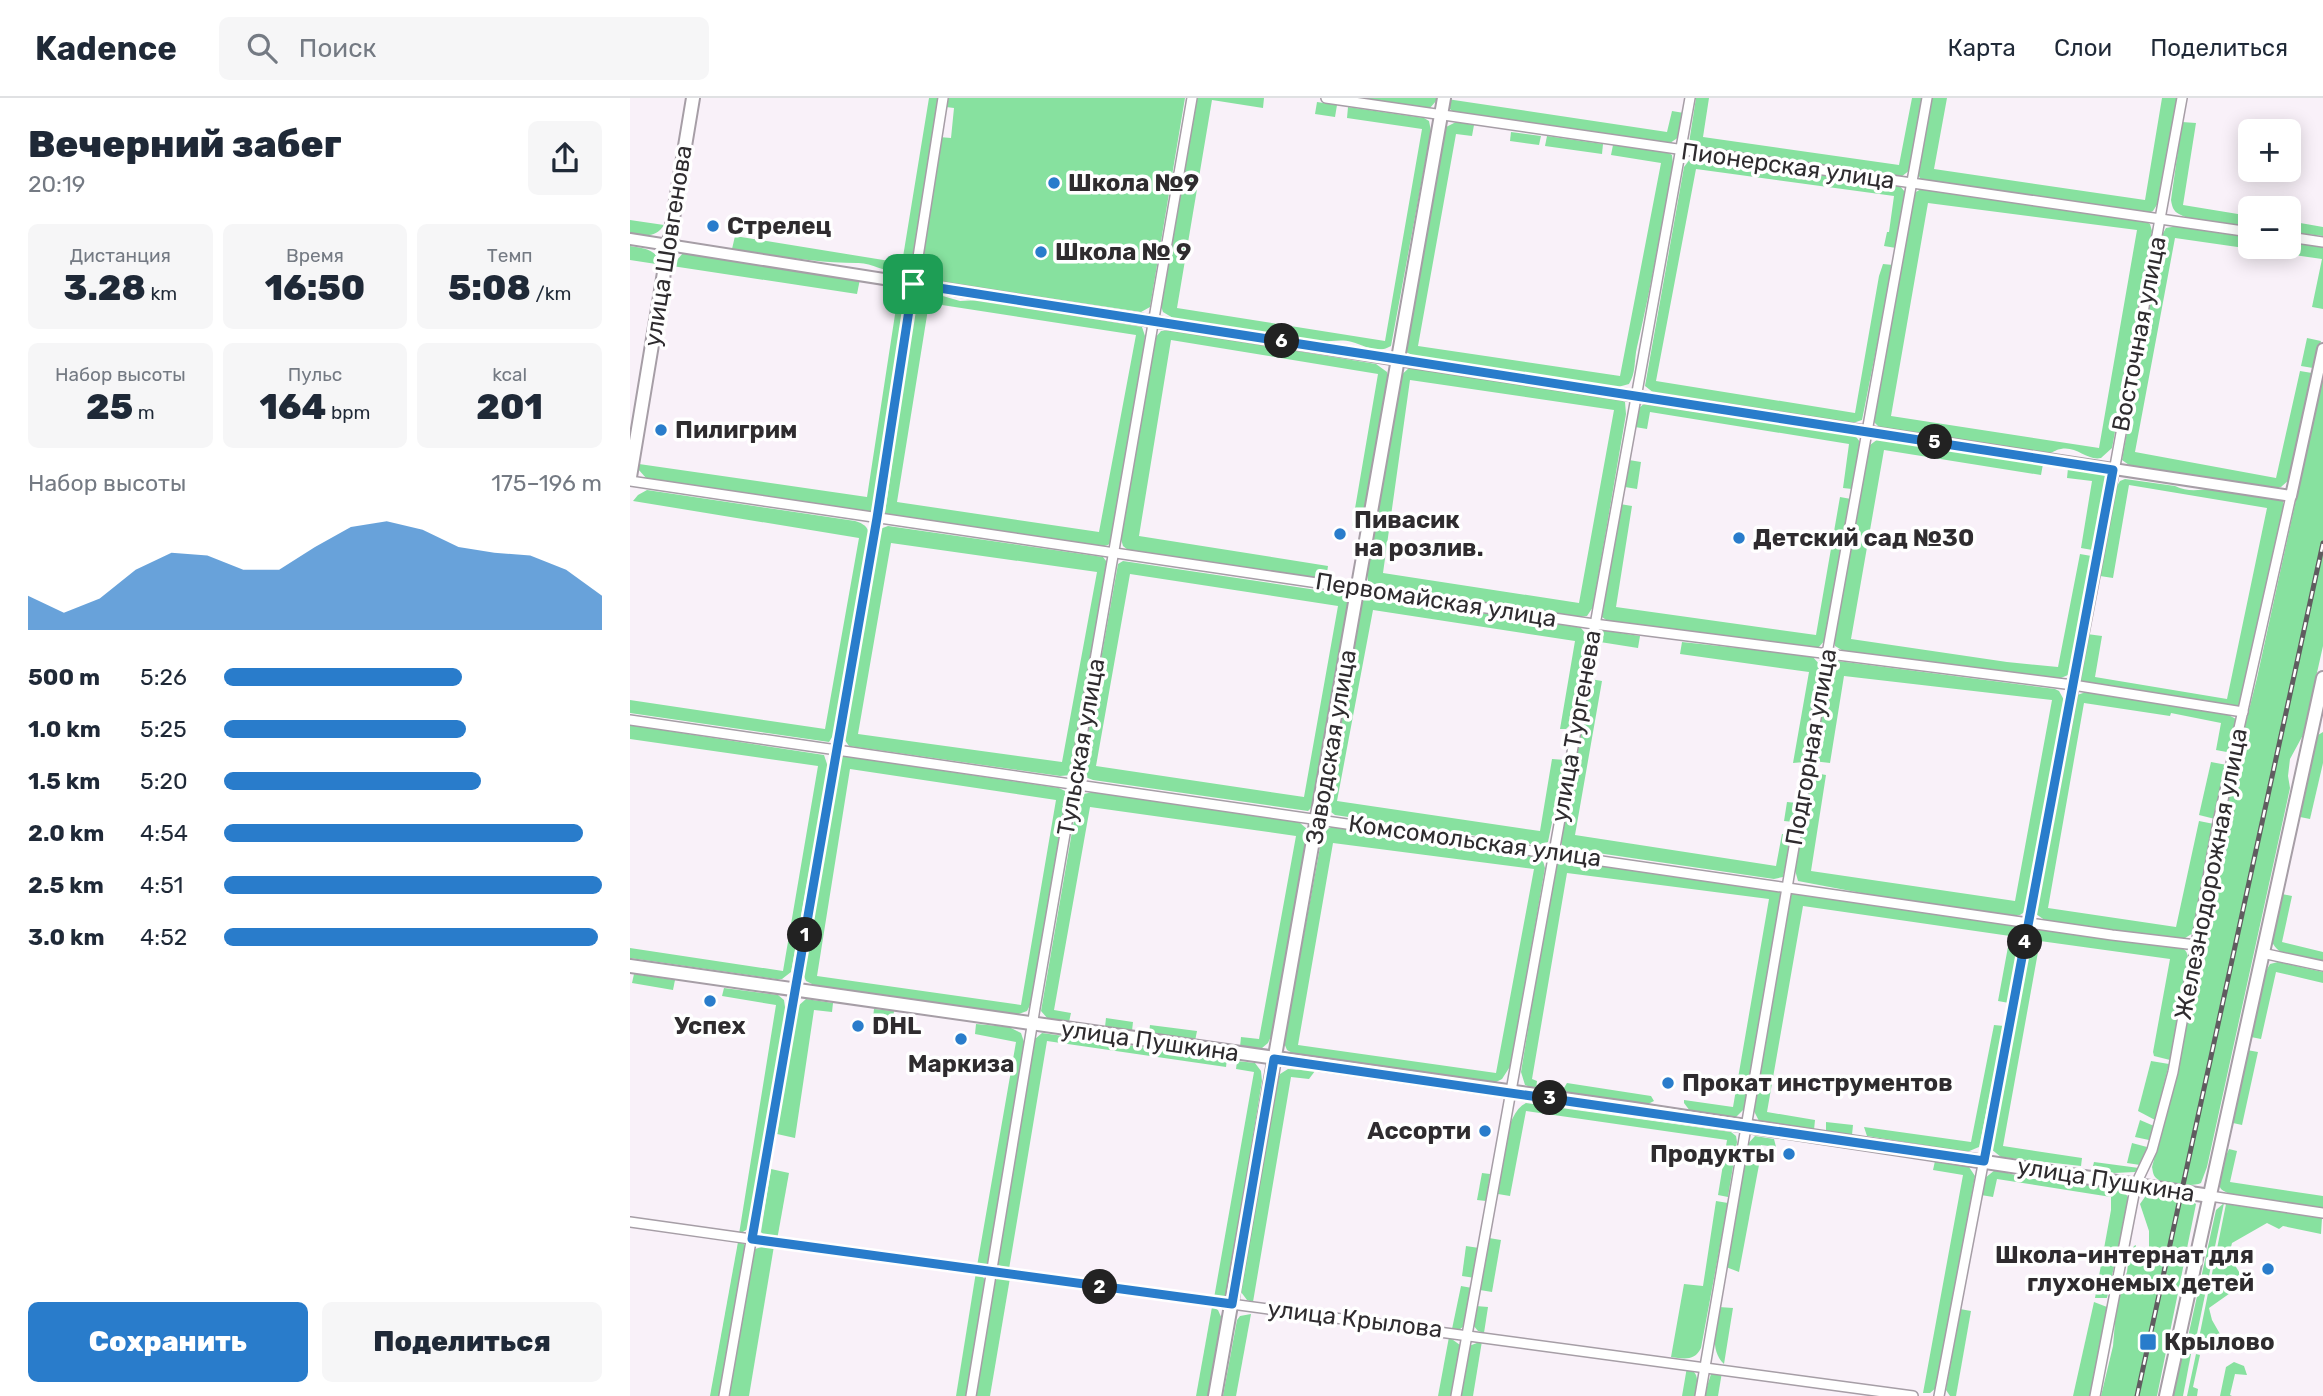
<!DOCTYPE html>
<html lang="ru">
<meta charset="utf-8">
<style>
:root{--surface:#fff;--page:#f6f6f7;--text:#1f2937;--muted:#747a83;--line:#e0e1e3;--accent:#297ccb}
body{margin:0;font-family:Rubik,sans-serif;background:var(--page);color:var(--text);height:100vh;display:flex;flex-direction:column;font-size:26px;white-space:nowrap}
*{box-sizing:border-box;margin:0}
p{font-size:23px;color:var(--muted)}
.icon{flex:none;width:38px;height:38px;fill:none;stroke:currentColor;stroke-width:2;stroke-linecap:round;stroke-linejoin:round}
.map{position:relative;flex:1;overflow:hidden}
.side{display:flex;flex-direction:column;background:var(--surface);width:630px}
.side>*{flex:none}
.controls{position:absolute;left:1608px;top:21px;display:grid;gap:14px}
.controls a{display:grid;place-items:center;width:63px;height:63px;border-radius:10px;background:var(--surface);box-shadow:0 4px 18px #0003;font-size:35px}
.pin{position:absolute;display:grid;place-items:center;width:60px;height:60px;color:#fff;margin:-30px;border-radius:14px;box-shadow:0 4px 10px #0006}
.km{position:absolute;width:35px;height:35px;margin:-18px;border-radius:50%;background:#222;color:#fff;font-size:19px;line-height:35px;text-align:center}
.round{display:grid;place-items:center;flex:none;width:74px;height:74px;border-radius:10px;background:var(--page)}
.head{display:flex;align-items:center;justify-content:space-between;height:119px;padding:0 28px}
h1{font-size:38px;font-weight:800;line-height:52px}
.figures{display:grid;grid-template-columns:repeat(3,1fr);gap:10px;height:119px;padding:7px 28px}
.figures div{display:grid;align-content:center;border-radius:10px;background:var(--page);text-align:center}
.figures b{font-size:35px;font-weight:800}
.figures small{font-size:19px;font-weight:400}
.figures p{font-size:19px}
.chart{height:196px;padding:14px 28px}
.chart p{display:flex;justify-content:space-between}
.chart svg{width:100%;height:126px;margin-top:7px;fill:var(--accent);opacity:.7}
.button{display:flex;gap:14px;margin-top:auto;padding:14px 28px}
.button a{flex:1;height:80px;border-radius:10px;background:var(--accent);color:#fff;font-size:28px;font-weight:800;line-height:80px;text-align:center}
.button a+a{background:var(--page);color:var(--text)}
ul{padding:0 28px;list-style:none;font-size:23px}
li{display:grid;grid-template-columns:112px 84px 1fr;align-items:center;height:52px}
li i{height:18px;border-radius:9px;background:var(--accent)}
header{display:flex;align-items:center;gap:42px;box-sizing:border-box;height:98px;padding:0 35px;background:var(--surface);border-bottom:2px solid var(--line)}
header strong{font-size:33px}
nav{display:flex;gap:38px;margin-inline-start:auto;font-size:24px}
.search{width:490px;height:63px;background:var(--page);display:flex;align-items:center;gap:18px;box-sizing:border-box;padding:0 24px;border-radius:10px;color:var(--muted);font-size:26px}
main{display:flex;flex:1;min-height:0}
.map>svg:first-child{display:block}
.green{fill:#87e19f;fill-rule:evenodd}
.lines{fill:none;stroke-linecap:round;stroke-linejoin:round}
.minor-casing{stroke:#a69ea6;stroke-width:12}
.tertiary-casing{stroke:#a69ea6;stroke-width:14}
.secondary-casing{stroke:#a69ea6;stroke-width:16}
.minor{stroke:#fff;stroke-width:9}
.tertiary{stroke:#fff;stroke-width:10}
.secondary{stroke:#fff;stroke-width:12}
.rail-casing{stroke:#605c60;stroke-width:5}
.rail{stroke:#fff;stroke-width:2.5;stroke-dasharray:8;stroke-linecap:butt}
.route-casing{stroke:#fff;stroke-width:14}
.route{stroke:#297ccb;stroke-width:9}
.poi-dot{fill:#297ccb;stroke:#fff;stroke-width:2.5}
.labels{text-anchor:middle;stroke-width:7;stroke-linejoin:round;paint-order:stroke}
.street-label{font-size:24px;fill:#2f2c2f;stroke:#fff}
.poi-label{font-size:24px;font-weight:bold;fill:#2f2c2f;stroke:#fff;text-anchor:start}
</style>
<header>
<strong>Kadence</strong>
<div class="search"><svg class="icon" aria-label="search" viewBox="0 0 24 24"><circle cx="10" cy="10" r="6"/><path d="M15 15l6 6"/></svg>Поиск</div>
<nav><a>Карта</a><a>Слои</a><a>Поделиться</a></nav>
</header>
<main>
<section class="side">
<div class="head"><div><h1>Вечерний забег</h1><p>20:19</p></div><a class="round"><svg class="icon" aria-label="share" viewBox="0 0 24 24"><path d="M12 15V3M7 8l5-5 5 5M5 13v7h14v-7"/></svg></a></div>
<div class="figures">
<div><p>Дистанция</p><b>3.28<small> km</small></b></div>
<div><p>Время</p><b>16:50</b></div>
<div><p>Темп</p><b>5:08<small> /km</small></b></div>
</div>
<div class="figures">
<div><p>Набор высоты</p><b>25<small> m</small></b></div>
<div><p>Пульс</p><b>164<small> bpm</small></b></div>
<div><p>kcal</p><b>201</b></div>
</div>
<div class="chart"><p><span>Набор высоты</span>175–196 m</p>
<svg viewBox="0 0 160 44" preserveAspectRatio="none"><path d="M0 44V32L10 38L20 33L30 23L40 17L50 18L60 23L70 23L80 15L90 8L100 6L110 9L120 15L130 17L140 18L150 23L160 32V44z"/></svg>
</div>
<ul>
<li><b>500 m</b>5:26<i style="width:63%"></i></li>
<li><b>1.0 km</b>5:25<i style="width:64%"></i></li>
<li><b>1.5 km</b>5:20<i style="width:68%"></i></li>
<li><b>2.0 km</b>4:54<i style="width:95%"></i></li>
<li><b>2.5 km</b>4:51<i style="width:100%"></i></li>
<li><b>3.0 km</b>4:52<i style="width:99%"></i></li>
</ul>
<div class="button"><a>Сохранить</a><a>Поделиться</a></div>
</section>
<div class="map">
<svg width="1693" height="1298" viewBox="0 0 1693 1298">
<rect width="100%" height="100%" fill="#f9f1f9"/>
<g class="green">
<path d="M299 0H308L286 142 279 172C260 180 245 164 227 165 185 165 144 157 102 151L105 138 272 165Z"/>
<path d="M318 0H555L520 209 511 214 297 182 290 172 309 39 321 40 324 10 316 9Z"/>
<path d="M565 0H634L633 10 582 2 547 210 755 243 792 31 717 20 718 9 794 20 799 23 801 33 761 248C748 256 735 248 722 244 712 241 702 243 692 244L543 220 533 214 531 208Z"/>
<path d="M726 0H807V2L799 11Z"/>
<path d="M1066 0H1079L1073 39 1269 67 1282 0H1292L1280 72 1271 79H1257L1063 49 1059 45Z"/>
<path d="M1300 0H1317L1304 71 1515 102 1532 0H1548L1528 105 1523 113 1519 115 1291 83 1287 73Z"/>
<path d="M817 1 1037 34 1042 13 1054 15 1049 39 1037 47 824 15 819 10Z"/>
<path d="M687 4 707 7 705 19 685 16Z"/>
<path d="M826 24 844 27 842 38 826 36 788 248 990 278 1031 65 981 57 983 47 1037 54 1042 57 1043 67C1032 127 1021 189 1007 249 1004 262 1006 275 999 286L988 289 786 259 776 254 814 30Z"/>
<path d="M1552 24 1566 25 1553 107 1620 118V129C1601 126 1566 126 1549 116 1543 113 1542 108 1541 102Z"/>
<path d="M881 34 911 38 909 47 880 43Z"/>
<path d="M917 38 973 46 972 56 915 48Z"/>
<path d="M1064 60 1270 88 1275 94 1266 150 1254 148 1257 134H1259L1264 98 1066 71 1026 283 1225 315 1249 178 1253 166 1263 167 1232 322 1220 326 1024 295 1015 288 1054 69 1060 61Z"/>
<path d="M1293 90 1515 123 1520 126 1522 133 1482 350 1471 360C1457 363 1447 348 1431 351 1427 351 1424 354 1420 355L1259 331 1249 329 1244 324 1283 99 1284 95ZM1298 105 1507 132 1469 350 1261 318Z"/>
<path d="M0 122 34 127C25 141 14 137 0 135Z"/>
<path d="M1659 123 1693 129V138L1659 134Z"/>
<path d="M1547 128 1620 139V149H1659V144L1693 149V211L1682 209 1692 161 1545 140 1505 354 1646 380 1670 273 1682 275 1660 381 1651 389 1644 390 1499 367 1492 362 1532 137 1536 130Z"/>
<path d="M0 148C11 150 19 150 27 158L26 166 0 162Z"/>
<path d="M53 155 230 181 227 196 42 168Z"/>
<path d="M299 194 330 203 350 202 512 229 515 238 511 276 483 442 478 447 470 449 260 418 255 415 285 203 290 195ZM299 205 506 237 469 434 267 404Z"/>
<path d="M266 210H275L245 406 242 413 235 414 16 380 8 371 9 366 237 399Z"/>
<path d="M539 232 746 266 757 274 759 286 735 430 722 428 748 276 541 242 509 438 698 468 696 482 498 452 493 448 491 441 525 240 531 233Z"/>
<path d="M1677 240 1691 243 1683 270 1671 268Z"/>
<path d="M779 270 987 300 995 304 996 316 963 509 957 518 947 519 751 490 738 483 737 476 768 280ZM780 282 984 312 949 505 753 475Z"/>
<path d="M1693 278V548L1673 637 1660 661 1658 678 1660 690 1577 1069 1571 1085C1563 1089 1532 1087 1526 1080 1523 1077 1523 1074 1522 1069L1543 990 1602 680 1627 580Z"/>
<path d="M1018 305 1224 336 1230 344 1222 391 1213 390 1219 346 1020 314 1017 331 1005 329C1006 319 1006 307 1018 305Z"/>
<path d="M1248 341 1413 366 1411 377 1254 352 1221 541 1377 564 1428 569 1450 456 1467 459 1443 567 1438 577 1426 582 1215 554 1205 548 1204 538 1240 347Z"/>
<path d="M999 362 1011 364 1007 391 995 389Z"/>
<path d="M1438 370 1473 376 1477 379 1468 453 1451 450 1462 383 1437 380Z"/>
<path d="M1495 381 1545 388C1557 394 1568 392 1580 391L1653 403 1654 409 1612 611 1455 586 1449 581 1457 536 1472 538 1465 579 1597 601 1637 410 1499 387 1483 480 1470 478 1485 391 1490 383Z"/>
<path d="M17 392 225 423C235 426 240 430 238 441L206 633 199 644 0 615V602L195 631 229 440 3 403 8 397Z"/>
<path d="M1210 399 1221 401 1196 541 1188 550 979 524 972 519 990 406 1002 408 986 509 1186 537Z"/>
<path d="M258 428 473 459 480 468 442 677 430 678 219 648 214 641 250 431ZM261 445 467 474 432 664 228 636Z"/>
<path d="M493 463 720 497 722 501 684 707 678 713 463 682 455 679 453 662 488 466ZM500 476 708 508 674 699 466 668Z"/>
<path d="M741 499 947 529 951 530 956 536 941 626 936 631H930L945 543 743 512 707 703 910 733 922 661 935 662 918 744 908 747 705 717 697 711 696 703 731 504Z"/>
<path d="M971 532 1010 538 1008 550 970 544Z"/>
<path d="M1052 544 1182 558 1190 567 1174 664 1163 665 1179 574 1050 556Z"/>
<path d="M1208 563 1425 591 1429 593 1434 602 1396 813 1390 817H1383L1263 801 1168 783 1165 772 1180 674 1196 677 1181 773 1385 803 1422 602 1214 578 1200 665 1183 663 1198 570Z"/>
<path d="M960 581 972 583 945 737 1146 768 1152 736 1162 737 1153 779 1144 781 934 750 930 743Z"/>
<path d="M1456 594 1593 614 1606 621 1607 625 1602 655 1586 652 1591 625 1541 615 1540 618 1454 605 1418 810 1546 829 1569 723 1584 726 1563 835 1552 842 1416 823 1406 816 1444 598Z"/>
<path d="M0 627 194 657 198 669 161 874 152 881H146L0 860V850L153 873 188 668 0 641Z"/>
<path d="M1693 634V665L1680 721 1670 719 1688 637Z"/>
<path d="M214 658 429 690 437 694 440 701 402 903 397 913 386 917 184 887 176 883 173 876 209 661ZM220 671 426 702 391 907 187 878Z"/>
<path d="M1581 664 1597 667 1585 721 1569 717Z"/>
<path d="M462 694 669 724 678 732 680 736 642 936 638 945 632 950 610 949 611 939 629 941 666 738 460 709 424 912 441 915 439 924 418 921 411 913 448 699 454 696Z"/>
<path d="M1157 704 1167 705 1164 724 1154 723Z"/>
<path d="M706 727 906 758 913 763 915 770 881 967 872 981 866 984 666 957 657 952 654 945 693 733ZM703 745 904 771 866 975 668 947Z"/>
<path d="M935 761 1149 793 1151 796 1114 1011 1105 1020 1060 1013 1054 1005V1002L1103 1009 1139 801 937 775 902 981 907 983 906 991 895 987 891 974 925 766Z"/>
<path d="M1162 794 1387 827 1391 836 1379 905 1368 903 1380 838 1173 808 1137 1014 1185 1022 1184 1032 1129 1023 1124 1013 1159 802Z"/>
<path d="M1652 796 1662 798 1652 844 1693 854V864C1676 861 1650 861 1642 844Z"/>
<path d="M1408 830 1543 848C1552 850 1557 850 1558 860L1540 962 1524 958 1523 954 1540 861 1410 843 1373 1048 1452 1060 1451 1068 1371 1059 1361 1051 1400 835Z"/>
<path d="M1648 864 1693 874V885L1646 874 1631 941 1621 939 1636 873 1640 866Z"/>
<path d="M4 876 45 882 43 892 2 885Z"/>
<path d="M94 890 148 897 154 902 156 916 120 1130 109 1136 146 907 92 898Z"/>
<path d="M176 901 203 905 202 914 184 912 165 1040 147 1036 167 909Z"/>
<path d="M244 911 264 913 263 922 243 920Z"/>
<path d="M476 920 503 924 502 933 475 929Z"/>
<path d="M346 926 379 929 391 935 394 944 359 1167 356 1169 347 1168 386 944 345 936Z"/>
<path d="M520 927 567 933 565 943 519 936Z"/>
<path d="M1364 927 1374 928 1349 1049 1337 1054 1237 1038 1234 1029 1341 1044Z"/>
<path d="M412 935 597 961 596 969 417 943 379 1171 368 1167 367 1163 405 941Z"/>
<path d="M1617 952 1628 954 1612 1027 1603 1025Z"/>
<path d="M607 963 625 965 631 973 632 983 598 1193 595 1198 584 1200 624 974 606 971Z"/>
<path d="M1521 963 1539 966 1525 1022 1508 1013Z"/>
<path d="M658 971 685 973 679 981 661 979 623 1204 617 1202 611 1194 647 983 650 976Z"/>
<path d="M937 985 1021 998 1024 1003 1016 1007 937 995 934 990Z"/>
<path d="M896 1005 1101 1034 1106 1038 1107 1044 1098 1099 1088 1097 1097 1042 896 1013 880 1098 868 1096C872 1072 873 1016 896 1005Z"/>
<path d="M1510 1022 1524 1028 1519 1042 1505 1039Z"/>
<path d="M1196 1024 1223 1027 1222 1037 1196 1033Z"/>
<path d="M1125 1038 1144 1041 1146 1049 1131 1047 1129 1059 1114 1057 1115 1049Z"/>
<path d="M1502 1045 1517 1049 1510 1067 1497 1065Z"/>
<path d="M1599 1051 1607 1053 1600 1084 1693 1098V1111L1602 1097C1600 1096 1593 1093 1591 1091 1585 1084 1595 1059 1599 1051Z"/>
<path d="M1305 1063 1339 1069 1345 1078 1307 1289 1300 1295H1293L1333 1077 1303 1072Z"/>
<path d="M1113 1064 1129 1067 1109 1174 1096 1169Z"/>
<path d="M1464 1064 1509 1070 1505 1074 1484 1075 1463 1068Z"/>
<path d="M141 1071 159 1075 147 1142 137 1141 131 1134Z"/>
<path d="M1365 1072C1384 1075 1397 1084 1416 1080L1486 1090C1492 1092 1497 1095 1499 1102L1477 1200H1465L1481 1112V1099L1367 1081 1363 1099 1351 1097 1355 1080Z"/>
<path d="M852 1075 860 1076 856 1103 847 1102Z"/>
<path d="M1525 1095 1559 1101 1566 1106 1527 1298H1471L1483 1248 1487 1200 1497 1174 1499 1157 1504 1148 1506 1147 1503 1164 1520 1167 1523 1153 1519 1151V1133L1510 1106 1517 1096Z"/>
<path d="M1086 1103 1098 1105 1071 1250C1065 1263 1054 1261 1041 1259L1054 1186 1073 1188Z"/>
<path d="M1594 1105 1564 1250 1556 1248 1586 1112Z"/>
<path d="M1596 1106 1692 1120 1691 1136 1653 1128 1649 1131 1637 1125 1602 1145 1599 1157 1612 1179 1613 1186 1579 1210 1582 1222 1598 1250 1592 1254 1567 1250Z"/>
<path d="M859 1140 871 1142 862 1194 850 1192Z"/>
<path d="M108 1144 114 1146 116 1150 91 1298H80Z"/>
<path d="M138 1147 144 1148 119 1298H99L123 1157 125 1151Z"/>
<path d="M836 1148 849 1150 845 1180 832 1178Z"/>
<path d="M346 1174 352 1176 356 1185 336 1298H326Z"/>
<path d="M370 1179 380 1180 360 1298H346L364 1183Z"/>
<path d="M831 1188 842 1190 835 1227 829 1232 822 1231Z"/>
<path d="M1464 1204 1477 1209 1478 1214 1462 1298H1443Z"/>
<path d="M846 1208 858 1209 854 1235 848 1233 843 1227Z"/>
<path d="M582 1209 588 1212 592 1221 578 1298H566Z"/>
<path d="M1089 1209 1103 1210 1094 1266C1079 1252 1086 1227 1089 1209Z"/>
<path d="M1330 1211 1341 1213 1326 1298H1320L1316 1292Z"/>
<path d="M621 1216 606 1298H593L607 1222 610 1218Z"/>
<path d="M819 1239 830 1247 822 1298H808Z"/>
<path d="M852 1243 843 1298H830L839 1248Z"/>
<path d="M1552 1254 1561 1256 1553 1298H1543Z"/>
<path d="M1566 1256 1570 1257 1563 1289 1568 1291 1567 1298H1557Z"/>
<path d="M1604 1264 1614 1268 1617 1277 1605 1276 1600 1297 1602 1298H1590L1596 1269Z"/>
<path d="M1057 1269C1071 1276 1067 1284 1065 1298H1052Z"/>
<path d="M1092 1274 1088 1298H1074L1081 1276Z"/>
</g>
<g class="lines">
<g class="minor-casing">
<g id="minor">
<path d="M696 0 1620 134"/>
<path d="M1659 139 1693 144"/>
<path d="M0 383 964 526 1443 587 1613 614"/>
<path d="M0 622 1482 837 1566 847"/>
<path d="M1632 855 1693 868"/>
<path d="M1580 1098 1693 1115"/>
<path d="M0 1124C427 1185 855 1238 1283 1298"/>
<path d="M94 1298 247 420 313 0"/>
<path d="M341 1298 405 910 562 0"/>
<path d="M826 1298 1060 0"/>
<path d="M1070 1298 1197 556 1297 0"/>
<path d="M1309 1298 1469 456 1552 0"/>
<path d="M1465 1298 1506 1086 1522 1052 1543 974 1588 724 1661 398"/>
</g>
</g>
<g class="tertiary-casing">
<path id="tertiary" d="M0 141 781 264 1661 398 1693 251"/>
</g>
<g class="secondary-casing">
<g id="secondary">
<path d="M0 379 63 0"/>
<path d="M0 868 1004 1011 1580 1098"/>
<path d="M585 1298 814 0"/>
<path d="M1536 1298 1693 580"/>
</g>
</g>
<use href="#minor" class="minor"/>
<use href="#tertiary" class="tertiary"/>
<use href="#secondary" class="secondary"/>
<g class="rail-casing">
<path id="rail" d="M1507 1298 1693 445"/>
</g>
<use href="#rail" class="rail"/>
</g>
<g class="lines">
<g class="route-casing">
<path id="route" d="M283 186 1483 372 1354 1063 644 961 602 1206 122 1141 247 420Z"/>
</g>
<use href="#route" class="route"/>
</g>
<g class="poi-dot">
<circle cx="424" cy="85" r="7"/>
<circle cx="83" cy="128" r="7"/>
<circle cx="411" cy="154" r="7"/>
<circle cx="31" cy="332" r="7"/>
<circle cx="710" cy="436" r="7"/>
<circle cx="1109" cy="440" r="7"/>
<circle cx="80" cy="903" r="7"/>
<circle cx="228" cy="928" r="7"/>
<circle cx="331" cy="941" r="7"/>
<circle cx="1038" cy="985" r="7"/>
<circle cx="855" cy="1033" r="7"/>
<circle cx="1159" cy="1056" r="7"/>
<circle cx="1638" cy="1171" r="7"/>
<rect x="1509" y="1235" width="18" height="18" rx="3.5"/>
</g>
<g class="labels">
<g class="street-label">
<text transform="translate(1158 68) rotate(8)" y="8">Пионерская улица</text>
<text transform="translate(38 148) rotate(-81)" y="8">улица Шовгенова</text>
<text transform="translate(1509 236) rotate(-79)" y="8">Восточная улица</text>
<text transform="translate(806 502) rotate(9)" y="8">Первомайская улица</text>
<text transform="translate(946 628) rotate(-80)" y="8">улица Тургенева</text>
<text transform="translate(451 649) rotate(-80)" y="8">Тульская улица</text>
<text transform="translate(701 649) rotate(-80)" y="8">Заводская улица</text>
<text transform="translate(1181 649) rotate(-80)" y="8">Подгорная улица</text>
<text transform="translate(845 743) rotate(8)" y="8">Комсомольская улица</text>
<text transform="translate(1581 776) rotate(-79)" y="8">Железнодорожная улица</text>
<text transform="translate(520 943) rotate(8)" y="8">улица Пушкина</text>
<text transform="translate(1476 1082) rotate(9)" y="8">улица Пушкина</text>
<text transform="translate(725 1221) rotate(7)" y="8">улица Крылова</text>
</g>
<g class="poi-label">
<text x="438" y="93">Школа №9</text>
<text x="97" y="136">Стрелец</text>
<text x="425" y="162">Школа № 9</text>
<text x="45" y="340">Пилигрим</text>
<text x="724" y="430">Пивасик<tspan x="724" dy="28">на розлив.</tspan></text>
<text x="1123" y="448">Детский сад №30</text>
<text x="80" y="936" text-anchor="middle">Успех</text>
<text x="242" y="936">DHL</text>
<text x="331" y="974" text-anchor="middle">Маркиза</text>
<text x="1052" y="993">Прокат инструментов</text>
<text x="841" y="1041" text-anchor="end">Ассорти</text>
<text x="1145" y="1064" text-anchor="end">Продукты</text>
<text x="1624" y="1165" text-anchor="end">Школа-интернат для<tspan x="1624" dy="28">глухонемых детей</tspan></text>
<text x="1534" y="1252">Крылово</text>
</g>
</g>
</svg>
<div class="controls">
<a>+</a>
<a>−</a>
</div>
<div class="pin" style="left:283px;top:186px;background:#1e9e55"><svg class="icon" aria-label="arrive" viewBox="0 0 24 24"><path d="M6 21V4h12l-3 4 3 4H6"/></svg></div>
<b class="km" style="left:175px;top:837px">1</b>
<b class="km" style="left:470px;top:1189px">2</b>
<b class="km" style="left:920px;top:1000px">3</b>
<b class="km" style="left:1395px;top:844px">4</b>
<b class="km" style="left:1305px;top:344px">5</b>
<b class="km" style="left:652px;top:243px">6</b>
</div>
</main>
